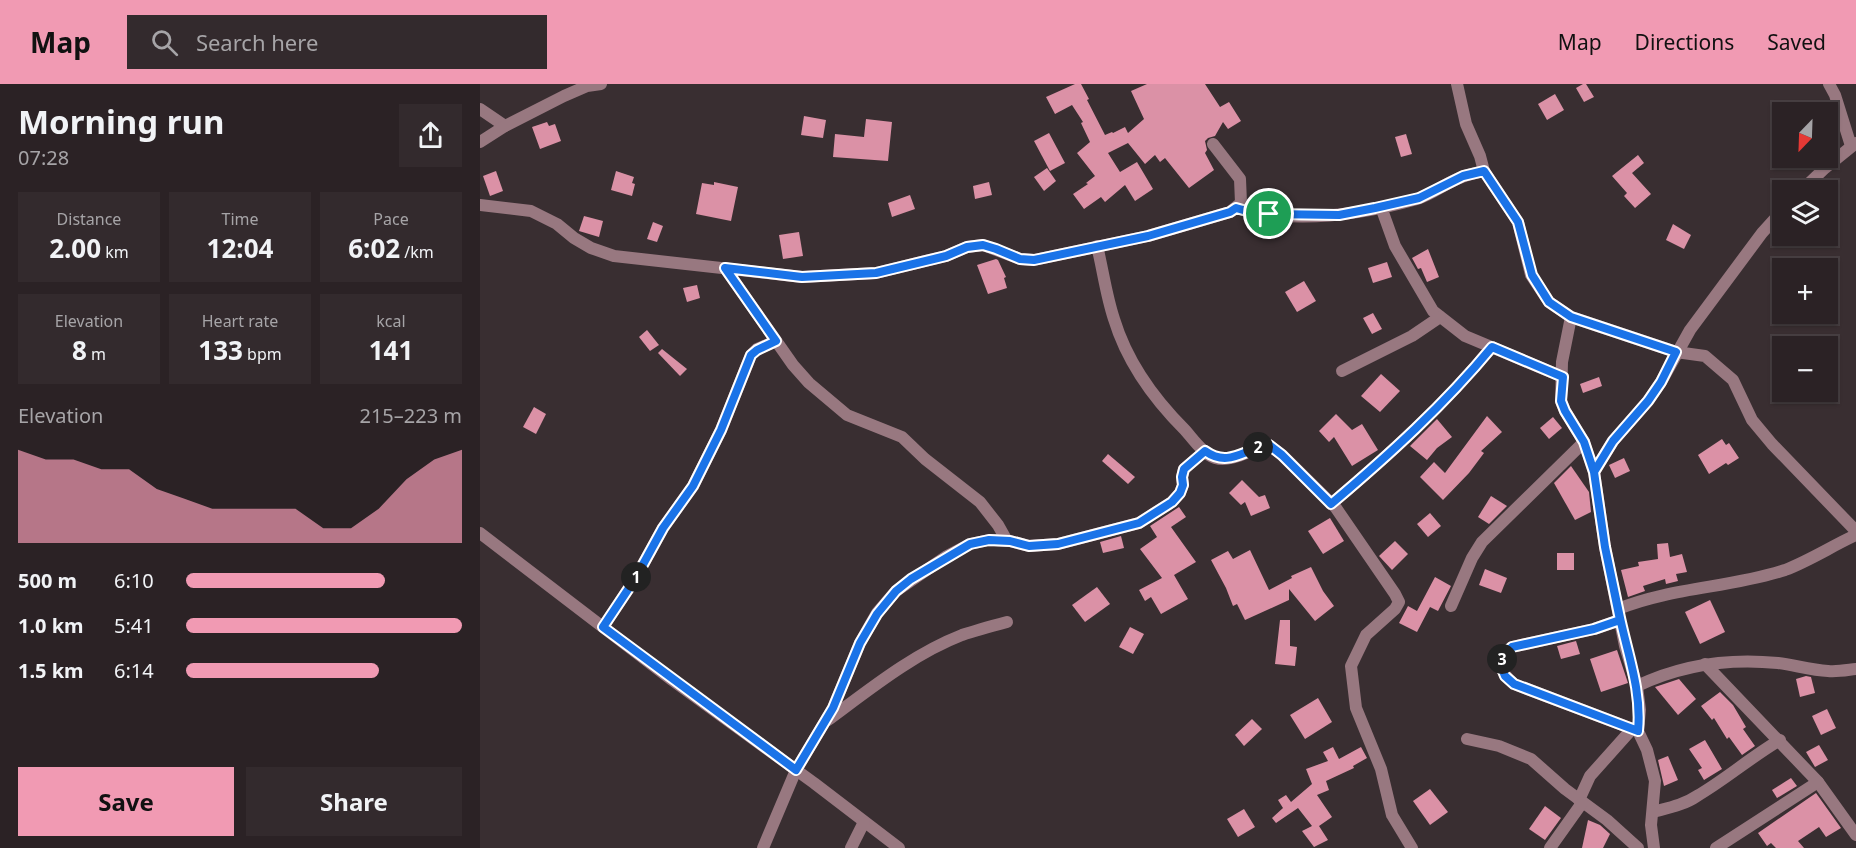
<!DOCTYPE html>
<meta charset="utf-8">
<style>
:root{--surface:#2b2225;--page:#332a2d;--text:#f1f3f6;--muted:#a6a4a7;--line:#473f42;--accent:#f19ab3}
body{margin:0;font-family:"Noto Sans",sans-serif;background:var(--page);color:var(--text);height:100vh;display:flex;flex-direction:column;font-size:22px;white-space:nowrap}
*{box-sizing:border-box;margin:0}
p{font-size:20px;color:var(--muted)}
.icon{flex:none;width:33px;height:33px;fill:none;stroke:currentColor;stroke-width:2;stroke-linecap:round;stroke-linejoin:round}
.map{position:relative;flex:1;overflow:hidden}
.sheet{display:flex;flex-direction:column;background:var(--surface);width:480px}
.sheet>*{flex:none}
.needle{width:39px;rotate:203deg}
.fabs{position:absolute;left:1292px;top:18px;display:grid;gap:12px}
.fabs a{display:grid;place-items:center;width:66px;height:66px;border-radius:0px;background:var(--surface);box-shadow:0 2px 4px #0004,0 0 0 2px var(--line);font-size:30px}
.pin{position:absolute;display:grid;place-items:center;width:51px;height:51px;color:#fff;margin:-26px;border:3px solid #fff;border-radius:50%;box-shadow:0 2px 6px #0007}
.km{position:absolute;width:30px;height:30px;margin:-15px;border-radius:50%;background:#222;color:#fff;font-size:16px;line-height:30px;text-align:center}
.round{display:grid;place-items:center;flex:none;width:63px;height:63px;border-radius:0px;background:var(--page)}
.overview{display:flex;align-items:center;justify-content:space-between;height:102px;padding:0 18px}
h1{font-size:33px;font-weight:700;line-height:45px}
.stats{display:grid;grid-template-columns:repeat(3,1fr);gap:9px;height:102px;padding:6px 18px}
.stats div{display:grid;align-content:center;border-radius:0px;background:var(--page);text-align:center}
.stats b{font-size:26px;font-weight:700}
.stats small{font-size:16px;font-weight:400}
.stats p{font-size:16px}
.chart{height:168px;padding:12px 18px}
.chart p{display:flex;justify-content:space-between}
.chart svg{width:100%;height:108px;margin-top:6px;fill:var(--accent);opacity:.7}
.primary-button{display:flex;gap:12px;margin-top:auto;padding:12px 18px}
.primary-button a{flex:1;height:69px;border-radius:0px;background:var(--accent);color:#111;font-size:24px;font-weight:700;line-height:69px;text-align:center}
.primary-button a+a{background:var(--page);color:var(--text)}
ul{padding:0 18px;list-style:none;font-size:20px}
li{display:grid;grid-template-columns:96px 72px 1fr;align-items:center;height:45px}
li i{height:15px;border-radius:8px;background:var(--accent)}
header{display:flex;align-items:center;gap:36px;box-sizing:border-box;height:84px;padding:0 30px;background:var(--accent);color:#111}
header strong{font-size:28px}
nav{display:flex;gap:33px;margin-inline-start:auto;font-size:21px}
.search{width:420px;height:54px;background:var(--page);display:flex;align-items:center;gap:15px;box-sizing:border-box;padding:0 21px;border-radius:0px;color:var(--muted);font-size:22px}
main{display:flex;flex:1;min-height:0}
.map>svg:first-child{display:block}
.building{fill:#db91a6}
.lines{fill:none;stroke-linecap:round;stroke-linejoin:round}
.minor{stroke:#987880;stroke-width:12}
.route-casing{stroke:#fff;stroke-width:12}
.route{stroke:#1a73e8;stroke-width:8}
</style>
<header>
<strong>Map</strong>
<div class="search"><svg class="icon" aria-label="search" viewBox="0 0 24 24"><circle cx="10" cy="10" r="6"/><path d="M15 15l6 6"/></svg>Search here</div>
<nav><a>Map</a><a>Directions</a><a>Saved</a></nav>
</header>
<main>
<section class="sheet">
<div class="overview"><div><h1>Morning run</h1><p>07:28</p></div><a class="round"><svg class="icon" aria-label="share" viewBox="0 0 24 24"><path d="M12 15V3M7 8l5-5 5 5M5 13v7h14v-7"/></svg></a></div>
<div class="stats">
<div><p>Distance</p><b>2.00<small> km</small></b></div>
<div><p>Time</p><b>12:04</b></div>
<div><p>Pace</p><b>6:02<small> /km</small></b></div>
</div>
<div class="stats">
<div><p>Elevation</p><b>8<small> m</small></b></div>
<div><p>Heart rate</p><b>133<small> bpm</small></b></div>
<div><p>kcal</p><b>141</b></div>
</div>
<div class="chart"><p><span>Elevation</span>215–223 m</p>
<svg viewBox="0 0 160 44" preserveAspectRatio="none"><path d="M0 44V6L10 10L20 10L30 14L40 14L50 22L60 26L70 30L80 30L90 30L100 30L110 38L120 38L130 30L140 18L150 10L160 6V44z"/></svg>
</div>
<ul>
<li><b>500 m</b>6:10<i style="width:72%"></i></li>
<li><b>1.0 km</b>5:41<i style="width:100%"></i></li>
<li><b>1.5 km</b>6:14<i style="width:70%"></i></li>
</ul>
<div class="primary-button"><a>Save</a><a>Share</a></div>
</section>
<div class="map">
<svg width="1376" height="764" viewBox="0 0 1376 764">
<rect width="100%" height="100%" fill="#392e31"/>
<g class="building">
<path d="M595 0H601L609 15 607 16 625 51 632 48 633 49 645 43 648 49 664 35 651 7 667 0H725L740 23 749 18 761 37 748 45 743 38 735 52 728 54 725 57 727 66 725 69 734 86 709 104 685 74 680 78 675 71 665 80 648 59 628 69 640 88 657 78 673 105 655 117 645 101 625 118 621 113 604 125 593 110 608 100 606 99 615 92 597 69 610 58 601 39 603 38 592 21 575 30 566 13Z"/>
<path d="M1103 0H1106L1114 13 1104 18 1096 4Z"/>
<path d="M1075 10 1084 26 1067 36 1058 20Z"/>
<path d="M324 32 346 36 343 54 321 51Z"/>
<path d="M386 35 412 38 408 77 353 73 355 50 384 53Z"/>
<path d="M67 38 69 42 75 40 81 57 60 65 52 43Z"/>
<path d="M569 49 585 79 570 87 554 57Z"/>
<path d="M926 50 932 70 921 73 915 53Z"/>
<path d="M1158 71 1164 79 1152 89 1171 110 1155 124 1144 112 1147 109 1132 92Z"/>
<path d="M567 84 576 97 564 107 554 93Z"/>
<path d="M16 87 23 107 10 112 3 92Z"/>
<path d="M136 87 154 93 152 99 155 100 152 112 131 106Z"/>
<path d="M234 98 258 103 251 137 216 130 222 99 234 101Z"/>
<path d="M509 98 512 111 495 115 493 102Z"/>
<path d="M430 111 435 125 412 133 408 119Z"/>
<path d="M104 132 123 137 119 153 99 147Z"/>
<path d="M173 138 183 142 177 158 167 155Z"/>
<path d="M1193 140 1211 151 1204 165 1186 156Z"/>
<path d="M319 148 323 172 303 175 299 151Z"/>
<path d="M948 165 959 193 947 198 941 184 938 185 932 174Z"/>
<path d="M516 175 518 176 526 193 524 194 527 204 508 210 497 181Z"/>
<path d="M907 178 912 193 893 199 888 184Z"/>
<path d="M824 197 836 217 817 228 805 208Z"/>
<path d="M217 201 220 214 207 218 203 204Z"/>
<path d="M893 229 902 245 892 250 883 234Z"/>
<path d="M167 246 179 261 170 267 159 253Z"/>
<path d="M182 265 207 285 200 292 178 269Z"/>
<path d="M901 290 920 307 900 328 881 312Z"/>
<path d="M1119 293 1122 302 1103 309 1100 300Z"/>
<path d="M54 323 66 330 56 350 43 343Z"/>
<path d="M856 330 872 346 882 340 898 366 872 382 854 353 849 358 839 347Z"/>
<path d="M1007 332 1022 348 1001 367 1004 369 989 389 963 416 940 393 954 378 965 389Z"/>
<path d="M1073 333 1082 344 1069 355 1060 344Z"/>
<path d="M957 335 972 353 957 364 947 376 930 362Z"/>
<path d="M1242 355 1246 361 1249 359 1259 374 1248 381 1246 379 1229 390 1218 371Z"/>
<path d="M628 370 655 393 648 400 622 377Z"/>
<path d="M1144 374 1150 387 1135 394 1129 381Z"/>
<path d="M1091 382 1109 408 1111 428 1095 436 1074 399Z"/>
<path d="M762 396 779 413 785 411 790 424 771 432 765 418 761 421 749 409Z"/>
<path d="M1011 412 1027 422 1009 440 998 433Z"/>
<path d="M699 423 706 433 691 443 716 478 694 491 708 515 681 530 671 513 665 517 659 506 682 494 660 465 677 453 670 442Z"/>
<path d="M950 429 961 442 948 453 937 440Z"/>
<path d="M850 434 864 457 843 470 828 447Z"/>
<path d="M641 452 644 464 623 469 620 458Z"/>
<path d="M915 457 928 470 912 486 899 472Z"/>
<path d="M1188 459 1190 473 1202 470 1207 488 1196 490 1198 497 1186 500 1185 495 1163 502 1165 507 1148 513 1141 486 1159 482 1158 478 1178 475 1177 460Z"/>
<path d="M770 466 789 506 812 494 811 492 831 483 843 507 854 522 835 537 809 505V516L765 536 757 520 753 522 746 504 731 476 748 467 753 475Z"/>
<rect x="1077" y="469" width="17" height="17"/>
<path d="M1005 485 1027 494 1021 509 999 501Z"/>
<path d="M955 493 971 502 958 527 950 523 937 548 919 539 928 522 937 527Z"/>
<path d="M617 503 630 520 605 538 592 521Z"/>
<path d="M1230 516 1245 548 1220 560 1205 528Z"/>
<path d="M800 536H810V562L817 563 815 582 795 580Z"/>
<path d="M650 543 664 550 653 570 639 563Z"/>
<path d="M1096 557 1100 570 1081 575 1077 562Z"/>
<path d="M1137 566 1148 599 1121 608 1110 575Z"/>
<path d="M1326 592 1331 593 1335 609 1320 613 1316 595Z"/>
<path d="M1199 595 1216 615 1198 631 1175 603Z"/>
<path d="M1240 608 1253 621 1266 643 1263 645 1275 662 1262 671 1249 653 1247 655 1234 634 1232 636 1221 622Z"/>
<path d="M838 614 852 638 825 655 810 631Z"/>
<path d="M1347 625 1356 644 1341 651 1332 632Z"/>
<path d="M772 635 782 645 764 662 755 651Z"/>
<path d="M1225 656 1242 685 1224 696 1218 686 1222 684 1209 665Z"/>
<path d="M1339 661 1348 676 1335 683 1326 668Z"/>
<path d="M853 663 859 675 881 663 887 674 873 682 874 684 846 697 849 706 837 711 852 733 839 742 848 756 834 763 822 747 832 742 818 724 796 739 792 734 803 724 798 716 806 711 811 718 832 700 826 685 848 677 843 668Z"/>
<path d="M1188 672 1198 696 1184 702 1178 676Z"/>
<path d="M1311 694 1317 702 1297 714 1292 706Z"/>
<path d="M950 705 968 728 950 741 933 717Z"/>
<path d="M1336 709 1361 744 1346 753 1339 743 1318 757 1324 764H1296L1291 759 1287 762 1278 749Z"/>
<path d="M1065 722 1081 734 1065 756 1049 745Z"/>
<path d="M764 725 775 743 758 753 747 735Z"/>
<path d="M1108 736 1120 741 1130 750 1123 764H1102Z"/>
</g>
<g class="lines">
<g class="minor">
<path d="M977 0 986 40 1000 72 1004 87 1038 138 1051 191 1069 218 1091 233 1196 268 1225 272 1253 296 1272 336 1292 360 1376 447"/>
<path d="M1349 0 1355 11 1371 62"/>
<path d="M0 25 25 42"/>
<path d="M0 58 25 42 84 12 107 2 121 0"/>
<path d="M1322 106 1345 84 1376 59"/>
<path d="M0 121 51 127 77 140 94 154 111 164 134 172 322 193 396 189 466 172 487 163 503 161 540 175 554 176 668 152 750 128 761 119 760 95 733 60"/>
<path d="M901 123 915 162 953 227 985 252 1083 293"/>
<path d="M756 124C814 140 880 131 937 115 953 110 967 98 982 93 989 90 997 89 1004 87"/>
<path d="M617 162C623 186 626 211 634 235 647 278 673 314 705 346 713 355 724 371 735 374 753 379 772 364 789 361L802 371 856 424 915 510 919 518 915 525 886 551 871 582 876 624 901 685 912 731 932 764"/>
<path d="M245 184 313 281 329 299 367 331 422 353 445 375 500 418 518 441 527 457"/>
<path d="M1091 233 1082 278 1081 317 1085 327 1104 358 1114 388 1125 463 1145 562 1157 602 1160 626 1158 647 1167 666 1175 697 1171 741 1174 764"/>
<path d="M862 287 932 252 960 233"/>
<path d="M1114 388 1133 357 1168 317 1181 298 1210 246 1282 149 1302 127"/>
<path d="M851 420C909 371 964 321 1012 263"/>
<path d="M0 449 192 596 334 699 419 764"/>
<path d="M971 522 992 474 1002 458 1104 358"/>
<path d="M1138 525C1192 503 1251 504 1305 486 1329 477 1352 462 1376 451"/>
<path d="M1140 536 1114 545 1032 563C1016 577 1019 587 1034 600L1158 647"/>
<path d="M123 543 155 495 183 444 213 402 241 346 271 271 277 265 296 257"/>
<path d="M1225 580 1338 698 1376 751"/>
<path d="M1157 602C1201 581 1249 574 1298 579 1314 581 1331 586 1348 587 1357 588 1367 586 1376 585"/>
<path d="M348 636C390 605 433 570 482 551 497 546 512 542 527 538"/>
<path d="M987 655 1019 662 1051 675 1085 705 1127 736 1158 764"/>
<path d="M1099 716 1110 692 1152 645"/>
<path d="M1173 728C1188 724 1204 721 1217 712 1246 695 1271 673 1300 656"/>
<path d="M283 764 316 686 353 624 380 559 397 529 416 507 467 472 490 460 509 456 530 457 549 462 578 460 659 439 692 418 700 409 703 401 702 393 704 385 725 367"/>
<path d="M371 764 384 738"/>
<path d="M1070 764 1102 719"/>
<path d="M1236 764 1338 698"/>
</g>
</g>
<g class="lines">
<g class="route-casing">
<path id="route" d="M789 130 774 129 756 124 750 128 668 152 554 176 540 175 516 165 503 161 487 163 466 172 396 189 322 193 245 184 296 257 277 266 271 271 241 346 213 402 183 444 155 495 123 543 316 686 353 624 380 559 397 530 416 507 431 495 490 460 509 456 530 457 549 462 578 460 659 439 692 418 700 409 703 401 702 393 704 385 725 367C749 384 764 365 789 361L802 371 851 420C909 371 964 321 1012 263L1083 293 1081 317 1085 327 1104 358 1114 388 1125 463 1139 529C1147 569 1162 606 1158 647L1034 600 1025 592 1020 580 1024 570 1032 563 1114 545 1140 536 1125 463 1114 388 1133 357 1168 317 1181 298 1196 268 1091 233 1069 218 1052 191 1038 138 1004 87 983 92 939 114 895 124 859 131 789 130"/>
</g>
<use href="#route" class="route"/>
</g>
</svg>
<div class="fabs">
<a><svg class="needle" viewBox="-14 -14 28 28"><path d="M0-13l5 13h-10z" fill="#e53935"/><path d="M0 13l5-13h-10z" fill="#a6a4a7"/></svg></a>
<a><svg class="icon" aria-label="layers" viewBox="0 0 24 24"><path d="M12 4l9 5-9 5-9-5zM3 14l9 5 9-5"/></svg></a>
<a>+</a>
<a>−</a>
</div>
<div class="pin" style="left:789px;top:130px;background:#1e9e55"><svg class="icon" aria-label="arrive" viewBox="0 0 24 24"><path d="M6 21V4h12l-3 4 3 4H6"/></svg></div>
<b class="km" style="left:156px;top:493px">1</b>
<b class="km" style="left:778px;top:363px">2</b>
<b class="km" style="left:1022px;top:575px">3</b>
</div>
</main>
